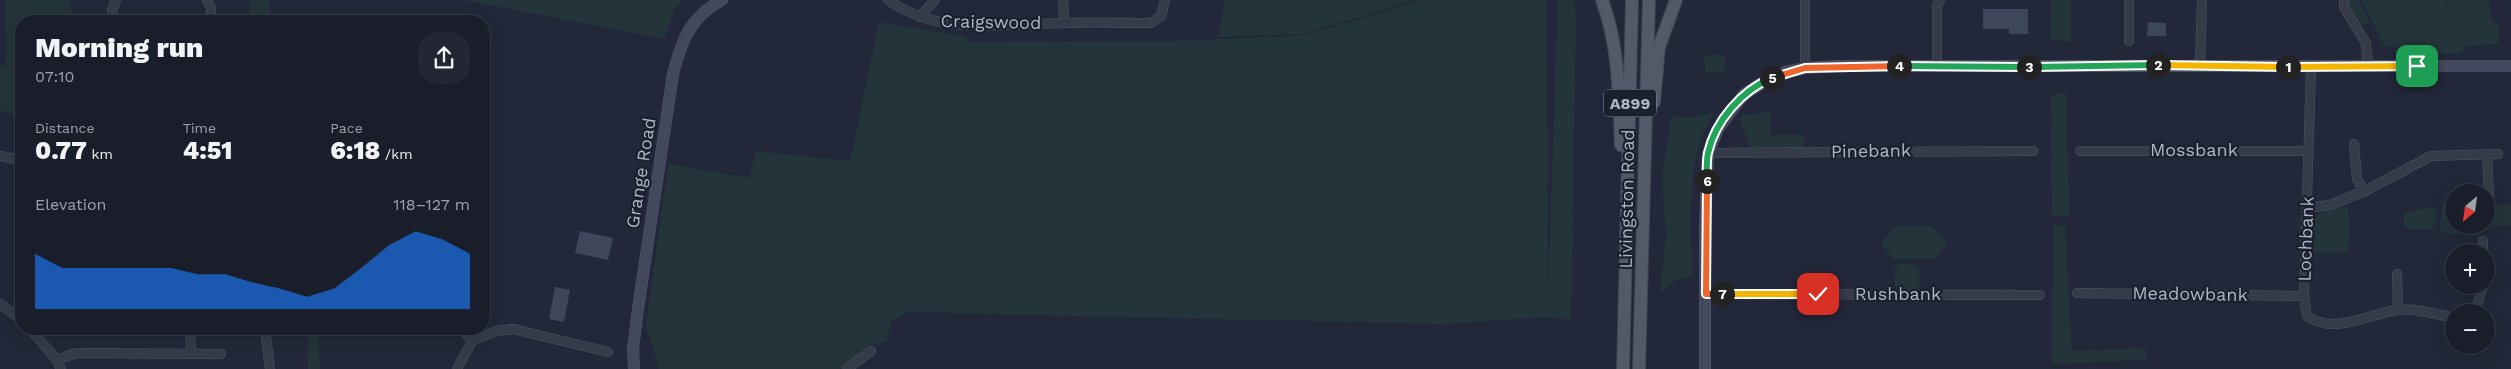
<!DOCTYPE html>
<meta charset="utf-8">
<style>
:root{--surface:#1a1e2b;--page:#232733;--text:#f1f3f6;--muted:#9fa2a9;--line:#383c47;--accent:#1a73e8}
body{margin:0;font-family:"Work Sans",sans-serif;background:var(--page);color:var(--text);height:100vh;display:flex;flex-direction:column;font-size:19px;white-space:nowrap}
*{box-sizing:border-box;margin:0}
p{font-size:16px;color:var(--muted)}
.icon{flex:none;width:28px;height:28px;fill:none;stroke:currentColor;stroke-width:2;stroke-linecap:round;stroke-linejoin:round}
.map{position:relative;flex:1;overflow:hidden}
.details{position:absolute;left:15px;top:15px;width:475px;height:320px;display:flex;flex-direction:column;background:var(--surface);border-radius:20px;box-shadow:0 5px 20px #0002,0 0 0 1px var(--line)}
.details>*{flex:none}
.needle{width:32px;rotate:209deg}
.buttons{position:absolute;left:2445px;top:184px;display:grid;gap:10px}
.buttons a{display:grid;place-items:center;width:50px;height:50px;border-radius:50%;background:var(--surface);box-shadow:0 5px 20px #0002,0 0 0 1px var(--line);font-size:25px}
.pin{position:absolute;display:grid;place-items:center;width:42px;height:42px;color:#fff;margin:-21px;border-radius:10px;box-shadow:0 2px 8px #0006}
.km{position:absolute;width:25px;height:25px;margin:-12px;border-radius:50%;background:#222;color:#fff;font-size:14px;line-height:25px;text-align:center}
.round{display:grid;place-items:center;flex:none;width:52px;height:52px;border-radius:20px;background:var(--page)}
.headline{display:flex;align-items:center;justify-content:space-between;height:85px;padding:0 20px}
h1{font-size:28px;font-weight:800;line-height:38px}
.figures{display:grid;grid-template-columns:repeat(3,1fr);gap:8px;height:85px;padding:5px 20px}
.figures div{display:grid;align-content:center}
.figures b{font-size:25px;font-weight:800}
.figures small{font-size:14px;font-weight:400}
.figures p{font-size:14px}
.chart{height:140px;padding:10px 20px}
.chart p{display:flex;justify-content:space-between}
.chart svg{width:100%;height:90px;margin-top:5px;fill:var(--accent);opacity:.7}
.map>svg:first-child{display:block}
.green{fill:#23343a}
.building{fill:#3e4659}
.lines{fill:none;stroke-linecap:round;stroke-linejoin:round}
.street-casing{stroke:#505564;stroke-width:10}
.secondary-casing{stroke:#505564;stroke-width:12}
.primary-casing{stroke:#3e4452;stroke-width:14}
.street{stroke:#353b49;stroke-width:9}
.secondary{stroke:#43495c;stroke-width:11}
.primary{stroke:#535969;stroke-width:12}
.split-1-casing{stroke:#fff;stroke-width:10}
.split-2-casing{stroke:#fff;stroke-width:10}
.split-3-casing{stroke:#fff;stroke-width:10}
.split-4-casing{stroke:#fff;stroke-width:10}
.split-5-casing{stroke:#fff;stroke-width:10}
.split-6-casing{stroke:#fff;stroke-width:10}
.split-7-casing{stroke:#fff;stroke-width:10}
.split-8-casing{stroke:#fff;stroke-width:10}
.split-1{stroke:#f5b400;stroke-width:6}
.split-2{stroke:#f5b400;stroke-width:6}
.split-3{stroke:#22a559;stroke-width:6}
.split-4{stroke:#22a559;stroke-width:6}
.split-5{stroke:#f0652b;stroke-width:6}
.split-6{stroke:#22a559;stroke-width:6}
.split-7{stroke:#f0652b;stroke-width:6}
.split-8{stroke:#f5b400;stroke-width:6}
.labels{text-anchor:middle;stroke-width:4.5;stroke-linejoin:round;paint-order:stroke}
.shield{fill:#1b202e;stroke:#838898;stroke-width:1}
.shield-label{font-size:16px;font-weight:bold;fill:#b0b5c5}
.street-label{font-size:18px;fill:#b0b5c5;stroke:#1b202e}
</style>
<div class="map">
<svg width="2511" height="369" viewBox="0 0 2511 369">
<rect width="100%" height="100%" fill="#222839"/>
<g class="green">
<path d="M5 0H70L73 21H21V116L0 111V66L6 65Z"/>
<path d="M249 0H269L271 21H249Z"/>
<path d="M463 0H683L675 9 664 39Z"/>
<path d="M1224 0H1415L1305 34 1219 37Z"/>
<path d="M1421 0H1547L1548 292 1558 0H1574L1576 19 1571 320 1547 317 1445 324 907 312 891 322 887 341 868 346 840 369H659L646 325 668 164 749 178 756 151 850 161 879 22 967 37 966 41 970 42 1174 41 1306 35Z"/>
<path d="M2051 0H2071V42L2050 39Z"/>
<path d="M2348 0H2359L2370 24 2362 25 2348 5Z"/>
<path d="M2361 0H2445L2448 3 2449 0H2489L2491 20 2498 23 2499 44 2465 46 2462 53 2415 54 2414 47 2384 46Z"/>
<path d="M1724 54 1725 71 1705 73 1704 56Z"/>
<path d="M2066 92 2069 217 2052 215 2051 95Z"/>
<path d="M1771 112 1770 135H1804L1803 148 1751 150 1739 118 1744 115Z"/>
<path d="M1714 113C1684 156 1692 225 1692 276L1676 280 1660 293 1666 236 1662 179 1671 116 1687 118Z"/>
<path d="M2444 202 2454 206V225H2474V231L2471 234H2445L2440 229 2442 205Z"/>
<path d="M2511 204V226L2479 227 2486 225V205Z"/>
<path d="M2348 206 2349 252 2311 253 2313 221 2319 213Z"/>
<path d="M2431 206 2437 210 2436 224 2429 230 2408 229 2404 225V214Z"/>
<path d="M1895 226H1931L1948 242 1934 259H1893L1881 243Z"/>
<path d="M2053 226H2065L2072 351 2146 348V360L2052 364Z"/>
<path d="M1903 263 1912 264 1919 269 1920 285 1916 290H1900L1895 285V267Z"/>
<path d="M307 329H318L320 369H308Z"/>
</g>
<g class="building">
<path d="M1983 9H2028V34H2009V29H1983Z"/>
<path d="M2148 22 2166 23V36H2147Z"/>
<path d="M580 231 613 238 608 260 575 253Z"/>
<path d="M555 287 570 290 564 322 549 319Z"/>
</g>
<g class="lines">
<g class="street-casing">
<g id="street">
<path d="M207 0 211 8V21"/>
<path d="M888 0C938 36 1004 24 1063 23 1092 22 1121 23 1151 23L1161 16 1165 0"/>
<path d="M1063 0 1064 23"/>
<path d="M1805 0V68"/>
<path d="M2344 0V7L2366 43 2368 66"/>
<path d="M919 17 935 0"/>
<path d="M114 21 112 10 116 0"/>
<path d="M2129 41V0"/>
<path d="M2200 65 2202 0"/>
<path d="M1937 66V6L1940 0"/>
<path d="M2311 67 2304 296 2307 316C2334 335 2367 315 2396 310 2415 308 2436 314 2454 318"/>
<path d="M2354 144 2357 179 2365 191"/>
<path d="M2080 151H2307"/>
<path d="M1708 153 2033 151"/>
<path d="M2487 154 2489 196"/>
<path d="M0 156 21 160"/>
<path d="M2307 208 2330 205 2365 191 2431 156 2498 154"/>
<path d="M2483 252V241"/>
<path d="M2397 274 2398 310"/>
<path d="M2077 293 2304 296"/>
<path d="M1706 294 2040 295"/>
<path d="M0 304 21 319"/>
<path d="M2469 312 2477 306 2483 285"/>
<path d="M30 329 57 360 61 369"/>
<path d="M190 329 191 353"/>
<path d="M265 329 270 369"/>
<path d="M462 329 472 341"/>
<path d="M57 360 76 353 221 354"/>
<path d="M457 369 472 341 496 331 513 329 608 352"/>
<path d="M847 369 871 351"/>
</g>
</g>
<g class="secondary-casing">
<g id="secondary">
<path d="M634 369 633 349 638 309 673 74C682 40 690 17 722 0"/>
<path d="M1705 369V225L1708 153 1718 129 1744 94 1767 80 1785 72 1805 68 1838 66H2511"/>
</g>
</g>
<g class="primary-casing">
<g id="primary">
<path d="M1602 0C1619 45 1619 97 1621 145"/>
<path d="M1654 102 1659 47 1676 0"/>
<path d="M1623 369 1632 0"/>
<path d="M1639 369 1649 0"/>
</g>
</g>
<use href="#street" class="street"/>
<use href="#secondary" class="secondary"/>
<use href="#primary" class="primary"/>
</g>
<g class="lines">
<g class="split-1-casing">
<path id="split-1" d="M2288 67 2417 66"/>
</g>
<g class="split-2-casing">
<path id="split-2" d="M2158 65 2288 67"/>
</g>
<g class="split-3-casing">
<path id="split-3" d="M2029 67 2158 65"/>
</g>
<g class="split-4-casing">
<path id="split-4" d="M1899 66 2029 67"/>
</g>
<g class="split-5-casing">
<path id="split-5" d="M1772 78 1805 68 1899 66"/>
</g>
<g class="split-6-casing">
<path id="split-6" d="M1707 181C1707 172 1706 162 1708 153 1715 121 1742 90 1772 78"/>
</g>
<g class="split-7-casing">
<path id="split-7" d="M1707 181 1706 294H1722"/>
</g>
<g class="split-8-casing">
<path id="split-8" d="M1722 294H1818"/>
</g>
<use href="#split-1" class="split-1"/>
<use href="#split-2" class="split-2"/>
<use href="#split-3" class="split-3"/>
<use href="#split-4" class="split-4"/>
<use href="#split-5" class="split-5"/>
<use href="#split-6" class="split-6"/>
<use href="#split-7" class="split-7"/>
<use href="#split-8" class="split-8"/>
</g>
<g class="labels">
<rect class="shield" x="1604" y="89.5" width="52" height="27" rx="4"/>
<g class="shield-label">
<text x="1630" y="109">A899</text>
</g>
<g class="street-label">
<text transform="translate(991 22) rotate(1)" y="6">Craigswood</text>
<text x="2194" y="156">Mossbank</text>
<text transform="translate(1871 151) rotate(-1)" y="6">Pinebank</text>
<text transform="translate(641 173) rotate(-81)" y="6">Grange Road</text>
<text transform="translate(1627 199) rotate(-89)" y="6">Livingston Road</text>
<text transform="translate(2306 239) rotate(-88)" y="6">Lochbank</text>
<text x="1898" y="300">Rushbank</text>
<text transform="translate(2190 294) rotate(1)" y="6">Meadowbank</text>
</g>
</g>
</svg>
<div class="buttons">
<a><svg class="needle" viewBox="-14 -14 28 28"><path d="M0-13l5 13h-10z" fill="#e53935"/><path d="M0 13l5-13h-10z" fill="#9fa2a9"/></svg></a>
<a>+</a>
<a>−</a>
</div>
<div class="pin" style="left:2417px;top:66px;background:#1e9e55"><svg class="icon" aria-label="arrive" viewBox="0 0 24 24"><path d="M6 21V4h12l-3 4 3 4H6"/></svg></div>
<div class="pin" style="left:1818px;top:294px;background:#d93025"><svg class="icon" aria-label="check" viewBox="0 0 24 24"><path d="M5 12l5 5 9-10"/></svg></div>
<b class="km" style="left:2288px;top:67px">1</b>
<b class="km" style="left:2158px;top:65px">2</b>
<b class="km" style="left:2029px;top:67px">3</b>
<b class="km" style="left:1899px;top:66px">4</b>
<b class="km" style="left:1772px;top:78px">5</b>
<b class="km" style="left:1707px;top:181px">6</b>
<b class="km" style="left:1722px;top:294px">7</b>
<section class="details">
<div class="headline"><div><h1>Morning run</h1><p>07:10</p></div><a class="round"><svg class="icon" aria-label="share" viewBox="0 0 24 24"><path d="M12 15V3M7 8l5-5 5 5M5 13v7h14v-7"/></svg></a></div>
<div class="figures">
<div><p>Distance</p><b>0.77<small> km</small></b></div>
<div><p>Time</p><b>4:51</b></div>
<div><p>Pace</p><b>6:18<small> /km</small></b></div>
</div>
<div class="chart"><p><span>Elevation</span>118–127 m</p>
<svg viewBox="0 0 160 44" preserveAspectRatio="none"><path d="M0 44V17L10 24L20 24L30 24L40 24L50 24L60 27L70 27L80 31L90 34L100 38L110 34L120 24L130 13L140 6L150 10L160 17V44z"/></svg>
</div>
</section>
</div>
